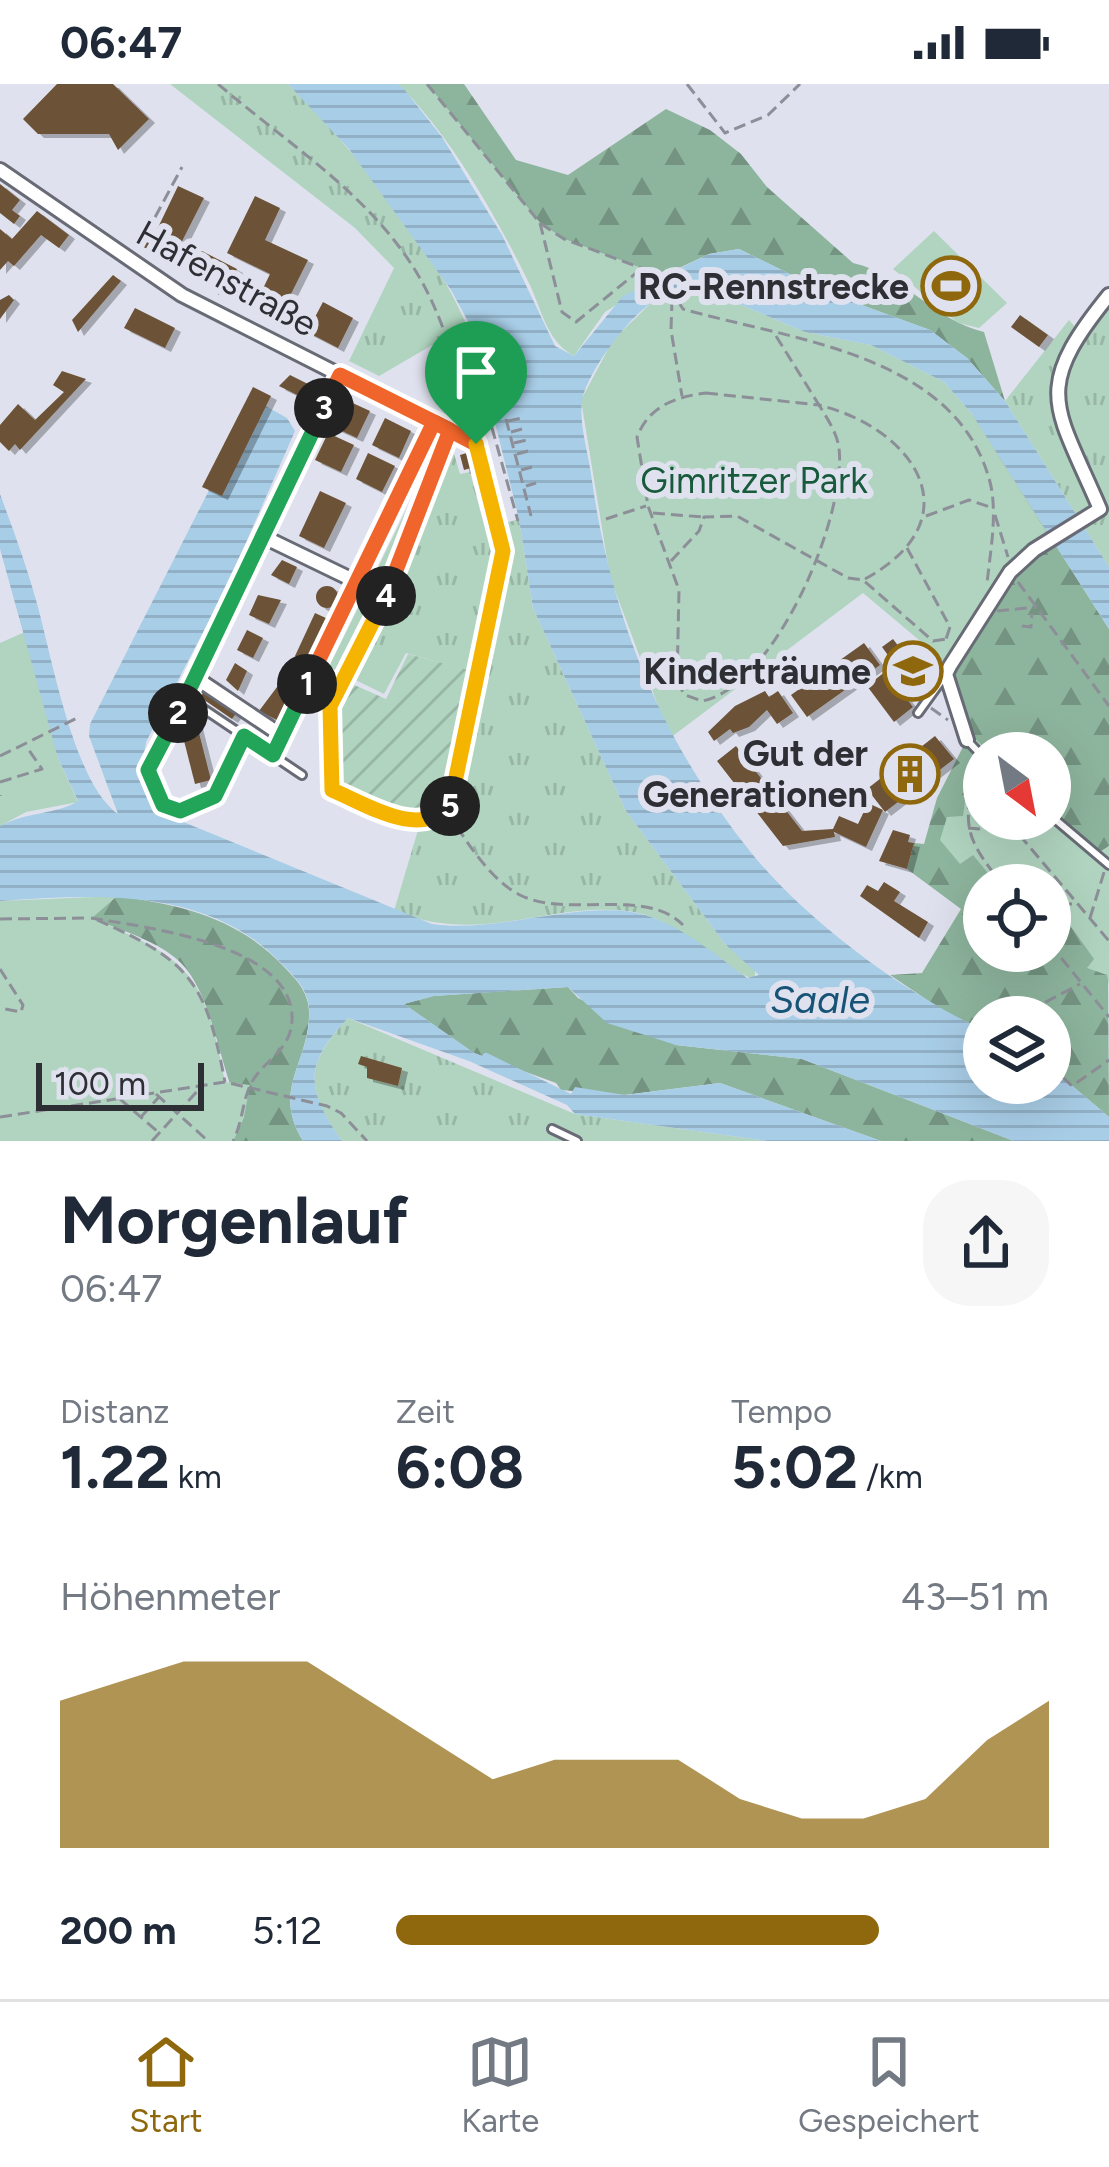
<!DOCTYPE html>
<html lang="de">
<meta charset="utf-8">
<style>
:root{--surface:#fff;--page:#f6f6f7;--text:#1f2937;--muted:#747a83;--line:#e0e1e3;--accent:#8f680d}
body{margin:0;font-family:Figtree,sans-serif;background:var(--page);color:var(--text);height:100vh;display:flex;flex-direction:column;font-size:45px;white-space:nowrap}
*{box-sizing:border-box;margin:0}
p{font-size:39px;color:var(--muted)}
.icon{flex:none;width:66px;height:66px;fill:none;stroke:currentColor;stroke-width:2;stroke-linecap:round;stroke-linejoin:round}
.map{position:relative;height:1057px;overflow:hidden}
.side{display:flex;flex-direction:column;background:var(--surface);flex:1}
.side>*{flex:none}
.needle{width:78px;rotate:148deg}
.fabs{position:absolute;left:963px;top:648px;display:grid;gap:24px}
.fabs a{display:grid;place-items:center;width:108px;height:108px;border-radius:50%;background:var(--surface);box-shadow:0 12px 48px #0002;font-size:60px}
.scale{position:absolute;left:36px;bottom:30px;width:168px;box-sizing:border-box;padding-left:12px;border:6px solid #2e2f34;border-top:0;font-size:33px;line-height:42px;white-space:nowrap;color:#2e2f34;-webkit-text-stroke:9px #dfe2ee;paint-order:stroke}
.pin{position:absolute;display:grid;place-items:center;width:102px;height:102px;color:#fff;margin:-123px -51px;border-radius:50% 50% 50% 0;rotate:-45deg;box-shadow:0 0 12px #0007}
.pin .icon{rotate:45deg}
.km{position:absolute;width:60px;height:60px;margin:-30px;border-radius:50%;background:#222;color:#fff;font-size:33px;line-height:60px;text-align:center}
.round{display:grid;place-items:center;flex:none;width:126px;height:126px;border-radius:48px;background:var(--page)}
.summary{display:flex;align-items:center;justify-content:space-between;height:204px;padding:0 60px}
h1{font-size:66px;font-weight:700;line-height:90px}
.metrics{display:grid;grid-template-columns:repeat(3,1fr);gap:18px;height:204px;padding:12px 60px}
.metrics div{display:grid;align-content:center}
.metrics b{font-size:60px;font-weight:700}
.metrics small{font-size:33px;font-weight:400}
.metrics p{font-size:33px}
.chart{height:336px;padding:24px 60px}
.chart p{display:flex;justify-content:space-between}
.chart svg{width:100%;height:216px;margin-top:12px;fill:var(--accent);opacity:.7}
ul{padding:0 60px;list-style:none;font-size:39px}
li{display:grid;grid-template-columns:192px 144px 1fr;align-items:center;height:90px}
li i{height:30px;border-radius:15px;background:var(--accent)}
.status{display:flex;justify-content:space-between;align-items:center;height:84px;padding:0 60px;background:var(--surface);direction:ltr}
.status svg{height:33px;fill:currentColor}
.menu{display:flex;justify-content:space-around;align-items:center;height:168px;border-top:3px solid var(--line);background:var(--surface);font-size:33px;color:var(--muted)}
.menu a{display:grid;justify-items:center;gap:6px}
.menu .on{color:var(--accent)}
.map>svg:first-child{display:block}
.grass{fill:url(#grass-tufts)}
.forest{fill:url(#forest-firs)}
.park{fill:#b0d4bf}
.garden{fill:url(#garden-furrows)}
.water{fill:url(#water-rules)}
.building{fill:#6c5237;filter:url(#shadow)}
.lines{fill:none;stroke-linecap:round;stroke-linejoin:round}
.lane-casing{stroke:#686b75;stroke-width:12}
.street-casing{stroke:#686b75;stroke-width:18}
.path{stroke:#8d8f98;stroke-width:3;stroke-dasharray:12 6;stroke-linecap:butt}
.lane{stroke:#fff;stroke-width:6}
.street{stroke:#fff;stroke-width:12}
.split-1-casing{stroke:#fff;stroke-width:24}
.split-2-casing{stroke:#fff;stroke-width:24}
.split-3-casing{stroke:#fff;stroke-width:24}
.split-4-casing{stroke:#fff;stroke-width:24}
.split-5-casing{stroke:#fff;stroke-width:24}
.split-6-casing{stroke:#fff;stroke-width:24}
.split-1{stroke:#f0652b;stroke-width:15}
.split-2{stroke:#22a559;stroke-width:15}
.split-3{stroke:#22a559;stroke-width:15}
.split-4{stroke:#f0652b;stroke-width:15}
.split-5{stroke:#f5b400;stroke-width:15}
.split-6{stroke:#f5b400;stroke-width:15}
.labels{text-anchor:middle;stroke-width:12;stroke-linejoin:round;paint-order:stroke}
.street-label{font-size:36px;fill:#2e2f34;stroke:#dfe2ee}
.poi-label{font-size:36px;font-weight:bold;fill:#2e2f34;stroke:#dfe2ee;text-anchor:end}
.park-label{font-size:36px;fill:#185a3c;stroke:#dfe2ee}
.water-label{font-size:39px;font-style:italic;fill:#165376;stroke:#dfe2ee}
</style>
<div class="status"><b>06:47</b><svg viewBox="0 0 49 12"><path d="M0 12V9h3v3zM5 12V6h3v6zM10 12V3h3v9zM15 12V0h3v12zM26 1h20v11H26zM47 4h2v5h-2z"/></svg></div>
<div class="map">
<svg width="1109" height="1057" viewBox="0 0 1109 1057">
<defs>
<pattern id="grass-tufts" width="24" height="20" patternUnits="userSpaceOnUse" patternTransform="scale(3)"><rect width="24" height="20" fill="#b0d4bf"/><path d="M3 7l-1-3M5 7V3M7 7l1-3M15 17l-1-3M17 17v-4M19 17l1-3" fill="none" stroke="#98b6a5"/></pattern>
<pattern id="forest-firs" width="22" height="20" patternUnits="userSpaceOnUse" patternTransform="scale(3)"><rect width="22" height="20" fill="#8db49d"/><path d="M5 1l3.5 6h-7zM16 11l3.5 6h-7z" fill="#749381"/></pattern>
<pattern id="garden-furrows" width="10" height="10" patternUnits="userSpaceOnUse" patternTransform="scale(3)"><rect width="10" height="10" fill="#b0d4bf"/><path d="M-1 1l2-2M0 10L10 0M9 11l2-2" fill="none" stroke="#98b6a5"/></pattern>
<pattern id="water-rules" width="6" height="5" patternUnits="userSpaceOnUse" patternTransform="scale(3)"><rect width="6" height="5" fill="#a8cde6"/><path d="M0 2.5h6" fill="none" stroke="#91b0c6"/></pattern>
<filter id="shadow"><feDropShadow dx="6" dy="4" stdDeviation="0" flood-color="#0004"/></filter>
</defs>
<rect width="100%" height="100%" fill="#dfe2ee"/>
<g class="grass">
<path d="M170 0H288C367 80 477 208 490 323L464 328 441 256 379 292 349 277 394 184 355 144Z"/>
<path d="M1109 211V483L1005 317 1069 236 1079 247Z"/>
<path d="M442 353 450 356 460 390 470 388 481 429 493 426 498 441 519 435 533 524 626 727 725 860 755 885V895C711 884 682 836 634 828 551 815 486 863 394 827L418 746 449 735 462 713 480 590 406 569 384 610 329 583Z"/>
<path d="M348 934 575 1030 768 1057H342C305 1004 304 981 348 934Z"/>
</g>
<g class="forest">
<path d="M427 0H464L516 76 568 91 666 25 710 46 741 70 767 103 853 179C904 190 933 236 984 248L1005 317 967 274 930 246 826 208 739 165 709 170 662 192 564 155 540 139Z"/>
<path d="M972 330 1109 545V762L1101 768 1050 725V669H990L976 656C961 718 955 750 998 801H984V867H1050V840L1070 841 1108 891 1109 1033 1050 983V933H984V946L945 928 890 891 922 889 961 825 907 785 914 759 924 760 937 714 967 655 949 582 927 562Z"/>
<path d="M117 812C182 821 239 834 285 884 299 898 310 911 309 932 307 983 272 1006 303 1057H233L244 1033C220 989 218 933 190 890 171 860 122 847 91 834Z"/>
<path d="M568 903 578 914 676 961 802 975 1014 1057H881L720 999 624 1011 561 1006 556 999 474 969 404 920 433 912Z"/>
</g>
<g class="park">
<path d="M398 0H427L540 139 564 155 662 192 605 228 574 272C545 256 542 224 527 195 494 129 451 52 398 0Z"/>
<path d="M934 147 1007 219 979 244 958 239 893 185Z"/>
<path d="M699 203 805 248 871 261 944 298 972 330 1051 455 1010 488 950 582 863 509 670 654 610 493 581 316 613 256 652 218Z"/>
<path d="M36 543 58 674 78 718 26 728 0 742V559Z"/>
<path d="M975 655 990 669H984V735H1050V725L1101 767 1109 762V901L1107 891 1087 884 1094 875 1070 841 1050 840V801H998L973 771 960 780 940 756 947 733 963 732Z"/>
<path d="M117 812 92 834C192 877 204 889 225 998L250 1001 244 1033 233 1057H0V817Z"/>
</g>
<path class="garden" d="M408 570 472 587 450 716 415 735 336 704 331 622 343 596 386 615Z"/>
<path class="water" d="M288 0H398L404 5 442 53 502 151 555 262 574 272 623 212 709 170 739 165 826 208 930 246 967 274 1005 317 1109 483V545L972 330 944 298 871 261 805 248 699 203C685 207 668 210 655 217 631 229 585 291 582 318 579 340 588 368 591 390 611 535 661 657 753 771 807 837 906 911 984 946V999H1050V983L1109 1033V1057H1014L802 975 676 961 607 939 568 903 434 912 404 920 474 969 482 972 485 968 571 1010 575 1003 625 1011 720 999 881 1057H768L575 1030 567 1021 469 977 348 934C304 980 305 1004 342 1057H303C270 1003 312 978 309 924 308 905 293 891 280 878 207 803 97 810 0 817V742C26 728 58 730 78 717L58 674 0 465V410C13 445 26 480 36 516 51 568 73 699 118 730L89 652 90 640 255 316 287 334 295 347 226 504 146 658 142 687 159 728 432 840C497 850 586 814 645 831 682 842 716 871 747 894L759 891 725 860 626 727 533 524 519 435 471 243 451 206 349 65Z"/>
<g class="building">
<path d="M57 0H113L149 35 118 66 109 50H38L23 35Z"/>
<path d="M0 100 20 116 12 126 20 132 14 140 0 129Z"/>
<path d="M178 102 204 114 173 175 143 163 146 156 151 158Z"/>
<path d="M255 112 280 124 265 156 308 176 283 226 290 230 287 236H276L255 221 270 190 227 169Z"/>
<path d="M37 127 69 151 59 164 41 151 14 182 8 177 0 186V145L12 155Z"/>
<path d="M200 166 237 185 226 207H212L211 198 189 189Z"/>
<path d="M113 191 121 197 78 248 72 236Z"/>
<path d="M9 211 14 216 0 235V216Z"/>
<path d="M323 218 353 234 338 264 307 248Z"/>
<path d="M135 224 175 244 165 264 124 244Z"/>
<path d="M1020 231 1048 251 1039 263 1011 243Z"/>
<path d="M62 287 86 295 20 366 15 360 9 367 0 358V341L18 320 35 336 64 308 53 301Z"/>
<path d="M290 291 308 300 301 313 279 302Z"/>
<path d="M253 303 271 312 222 412 202 403Z"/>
<path d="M344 315 370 327 357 354 331 342Z"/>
<path d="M385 334 411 347 399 374 372 361Z"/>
<path d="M328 349 354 361 341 388 315 376Z"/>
<path d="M474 367 478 382 464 386 460 371Z"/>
<path d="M368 369 395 382 382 408 356 395Z"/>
<path d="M320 407 346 419 324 464 299 452Z"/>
<path d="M282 476 297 483 289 500 271 491Z"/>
<circle cx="327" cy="513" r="11"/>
<path d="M258 511 281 516 269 540 249 531Z"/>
<path d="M315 529 328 535 307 577 295 572Z"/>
<path d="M247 546 263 554 253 574 237 566Z"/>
<path d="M893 555 906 572 912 567 932 594 914 607 882 563Z"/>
<path d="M864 559 880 581 807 633 791 611Z"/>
<path d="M235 579 247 587 238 607 226 596Z"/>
<path d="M285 582 302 590 282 616 288 619 279 637 259 627 280 599Z"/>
<path d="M886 587 913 623 894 638 867 602Z"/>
<path d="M205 606 237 628 232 635 200 613Z"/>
<path d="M765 607 769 613 778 607 793 629 777 640 767 626 749 643 733 649 730 645 714 657 708 648 735 622Z"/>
<path d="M195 633 211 696 195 700 179 637Z"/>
<path d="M935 652 954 675 885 728 867 705Z"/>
<path d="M736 662 802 747 833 745 839 732 858 740 868 719 883 726 866 763 834 748 835 753 783 762 717 677Z"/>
<path d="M893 746 910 751 908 758 914 759 907 785 879 777Z"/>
<path d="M884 798 900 808 894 817 928 838 919 854 860 812 867 801 878 807Z"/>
<path d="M361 972 402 984 398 1002 367 994V983L358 980Z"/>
</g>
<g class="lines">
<g class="lane-casing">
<g id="lane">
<path d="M196 594 149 686 163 721 180 727 215 712 244 651"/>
<path d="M186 613 302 691"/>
<path d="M918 629 944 593"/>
<path d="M967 656 984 674"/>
<path d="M1050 731 1109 781"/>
<path d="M552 1045 577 1057"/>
</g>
</g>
<g class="street-casing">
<g id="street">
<path d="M0 86 182 211 476 360 503 467 481 589"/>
<path d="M264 453 341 291"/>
<path d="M357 498 264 453 196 594 281 651 434 338"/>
<path d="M967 656 946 590 950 582 1010 488 1034 466 1100 425C1055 320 1031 307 1109 211"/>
</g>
</g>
<g class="path">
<path d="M218 0C289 61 376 114 422 198 447 243 460 296 472 346"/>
<path d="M427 0 540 139 564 155 662 192 683 225C790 256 956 269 990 398 998 430 990 468 987 500"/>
<path d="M687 0 725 49 768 31 800 0"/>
<path d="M540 139 562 228 576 238 641 185"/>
<path d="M138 165 182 83"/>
<path d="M672 215 671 246 682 312"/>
<path d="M776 252 819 321C918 346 974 437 863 496"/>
<path d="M706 309 819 321C827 334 837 349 839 364 847 432 775 603 702 617L685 611 677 598 679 506 648 422 637 353C649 322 675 313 706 309Z"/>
<path d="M487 326 518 437"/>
<path d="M506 335 531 432"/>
<path d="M508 337 522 334"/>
<path d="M511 348 522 345"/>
<path d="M446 358 392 501 330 622 332 707 413 738 434 735 456 715 478 603"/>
<path d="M514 359 527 356"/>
<path d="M517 370 528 367"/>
<path d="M521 386 532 383"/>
<path d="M526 402 536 399"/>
<path d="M653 429 703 433"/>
<path d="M995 431 1008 473"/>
<path d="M926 432 969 416 990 423"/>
<path d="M606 435 646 422"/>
<path d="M907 464 950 543 946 555"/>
<path d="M671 477 699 447 704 433 737 432 848 494 863 496 933 557 946 555"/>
<path d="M1018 498 1109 622"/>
<path d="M997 527 1037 523"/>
<path d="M1022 542 1031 543 1032 529"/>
<path d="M931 624 948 636"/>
<path d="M0 672 77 634"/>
<path d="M974 677C966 743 960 748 1003 801"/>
<path d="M0 698 42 685 26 662"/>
<path d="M0 711V712"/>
<path d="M447 728C466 756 490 797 522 812 571 834 645 803 683 841"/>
<path d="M1023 735 1017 748 1109 857"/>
<path d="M968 744 1017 748"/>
<path d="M1035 801 1048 790"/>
<path d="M1050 820H1072"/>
<path d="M91 834C143 843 295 860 292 936 291 969 259 978 249 1004 242 1022 242 1039 233 1057"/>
<path d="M1090 834 1105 785"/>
<path d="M0 835 88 834"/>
<path d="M97 836C191 877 206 899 225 998"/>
<path d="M1050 860 1109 933"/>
<path d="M0 885 23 921 21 928 0 924"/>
<path d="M1036 933 1042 920 1080 900"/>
<path d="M1050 981 1072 1002 1109 976"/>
<path d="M156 1010 208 1057"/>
<path d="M120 1015 158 1048"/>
<path d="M0 1033 225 998 327 1022 341 1029 367 1057"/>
<path d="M141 1033 159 1013"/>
<path d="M152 1057 201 1003"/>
</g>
<use href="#lane" class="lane"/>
<use href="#street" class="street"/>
</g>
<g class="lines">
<g class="split-1-casing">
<path id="split-1" d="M307 600 434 338 476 360"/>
</g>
<g class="split-2-casing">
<path id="split-2" d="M178 629 148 686 163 721 180 727 215 712 244 652 273 671 307 600"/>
</g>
<g class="split-3-casing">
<path id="split-3" d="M178 629 324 324"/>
</g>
<g class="split-4-casing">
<path id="split-4" d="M324 324 340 291 450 346 386 512"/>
</g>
<g class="split-5-casing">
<path id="split-5" d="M386 512 330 622 332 706C368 721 418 755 450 722"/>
</g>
<g class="split-6-casing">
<path id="split-6" d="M450 722 503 467 476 360"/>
</g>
<use href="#split-1" class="split-1"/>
<use href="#split-2" class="split-2"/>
<use href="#split-3" class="split-3"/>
<use href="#split-4" class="split-4"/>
<use href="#split-5" class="split-5"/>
<use href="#split-6" class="split-6"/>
</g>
<defs>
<g id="stadium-ring" transform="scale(3)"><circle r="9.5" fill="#dfe2ee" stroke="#8f680d" stroke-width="1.5"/><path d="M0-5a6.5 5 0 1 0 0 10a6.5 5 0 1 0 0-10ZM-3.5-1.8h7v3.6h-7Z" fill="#8f680d"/></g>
<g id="school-ring" transform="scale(3)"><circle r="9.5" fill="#dfe2ee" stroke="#8f680d" stroke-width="1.5"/><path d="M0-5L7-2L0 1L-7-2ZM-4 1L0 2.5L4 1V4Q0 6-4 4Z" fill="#8f680d"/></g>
<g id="building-ring" transform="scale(3)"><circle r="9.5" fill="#dfe2ee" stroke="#8f680d" stroke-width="1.5"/><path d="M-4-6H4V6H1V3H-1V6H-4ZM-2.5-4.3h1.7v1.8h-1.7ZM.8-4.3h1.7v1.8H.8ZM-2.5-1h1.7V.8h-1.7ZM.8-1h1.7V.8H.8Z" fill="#8f680d"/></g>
</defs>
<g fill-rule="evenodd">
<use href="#stadium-ring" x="951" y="202"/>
<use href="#school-ring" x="913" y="587"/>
<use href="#building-ring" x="910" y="690"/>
</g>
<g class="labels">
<g class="street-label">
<text transform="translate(227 194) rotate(29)" y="13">Hafenstraße</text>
</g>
<g class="poi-label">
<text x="909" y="215">RC-Rennstrecke</text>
<text x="871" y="600">Kinderträume</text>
<text x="868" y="682">Gut der<tspan x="868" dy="41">Generationen</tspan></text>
</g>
<g class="park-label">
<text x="754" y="409">Gimritzer Park</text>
</g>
<g class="water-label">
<text x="820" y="929">Saale</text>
</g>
</g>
</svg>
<div class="fabs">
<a><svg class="needle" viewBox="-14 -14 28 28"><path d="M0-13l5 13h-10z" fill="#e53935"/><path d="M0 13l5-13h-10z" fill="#747a83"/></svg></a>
<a><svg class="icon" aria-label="locate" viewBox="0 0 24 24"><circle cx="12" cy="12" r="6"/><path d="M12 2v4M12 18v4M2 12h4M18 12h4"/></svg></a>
<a><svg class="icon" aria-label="layers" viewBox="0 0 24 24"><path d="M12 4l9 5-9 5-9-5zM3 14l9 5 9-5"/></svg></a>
</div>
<div class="scale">100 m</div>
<div class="pin" style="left:476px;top:360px;background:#1e9e55"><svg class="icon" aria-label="arrive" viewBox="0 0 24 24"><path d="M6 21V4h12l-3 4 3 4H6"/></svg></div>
<b class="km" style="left:307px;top:600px">1</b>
<b class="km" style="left:178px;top:629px">2</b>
<b class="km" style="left:324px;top:324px">3</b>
<b class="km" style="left:386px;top:512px">4</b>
<b class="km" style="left:450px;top:722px">5</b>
</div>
<section class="side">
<div class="summary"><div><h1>Morgenlauf</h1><p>06:47</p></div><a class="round"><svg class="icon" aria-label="share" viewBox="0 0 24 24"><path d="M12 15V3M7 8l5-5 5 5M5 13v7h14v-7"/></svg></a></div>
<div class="metrics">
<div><p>Distanz</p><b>1.22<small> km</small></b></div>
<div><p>Zeit</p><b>6:08</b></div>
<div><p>Tempo</p><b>5:02<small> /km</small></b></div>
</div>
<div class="chart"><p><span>Höhenmeter</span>43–51 m</p>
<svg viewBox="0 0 160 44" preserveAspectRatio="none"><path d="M0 44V14L10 10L20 6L30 6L40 6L50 14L60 22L70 30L80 26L90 26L100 26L110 34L120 38L130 38L140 34L150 22L160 14V44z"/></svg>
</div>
<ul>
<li><b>200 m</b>5:12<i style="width:74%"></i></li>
</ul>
</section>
<nav class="menu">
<a class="on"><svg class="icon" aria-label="home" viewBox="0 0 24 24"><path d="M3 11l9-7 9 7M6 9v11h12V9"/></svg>Start</a>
<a><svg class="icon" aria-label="map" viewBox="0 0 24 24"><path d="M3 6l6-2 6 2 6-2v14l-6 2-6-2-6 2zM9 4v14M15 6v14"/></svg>Karte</a>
<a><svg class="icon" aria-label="saved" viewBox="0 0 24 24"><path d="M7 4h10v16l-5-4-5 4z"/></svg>Gespeichert</a>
</nav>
